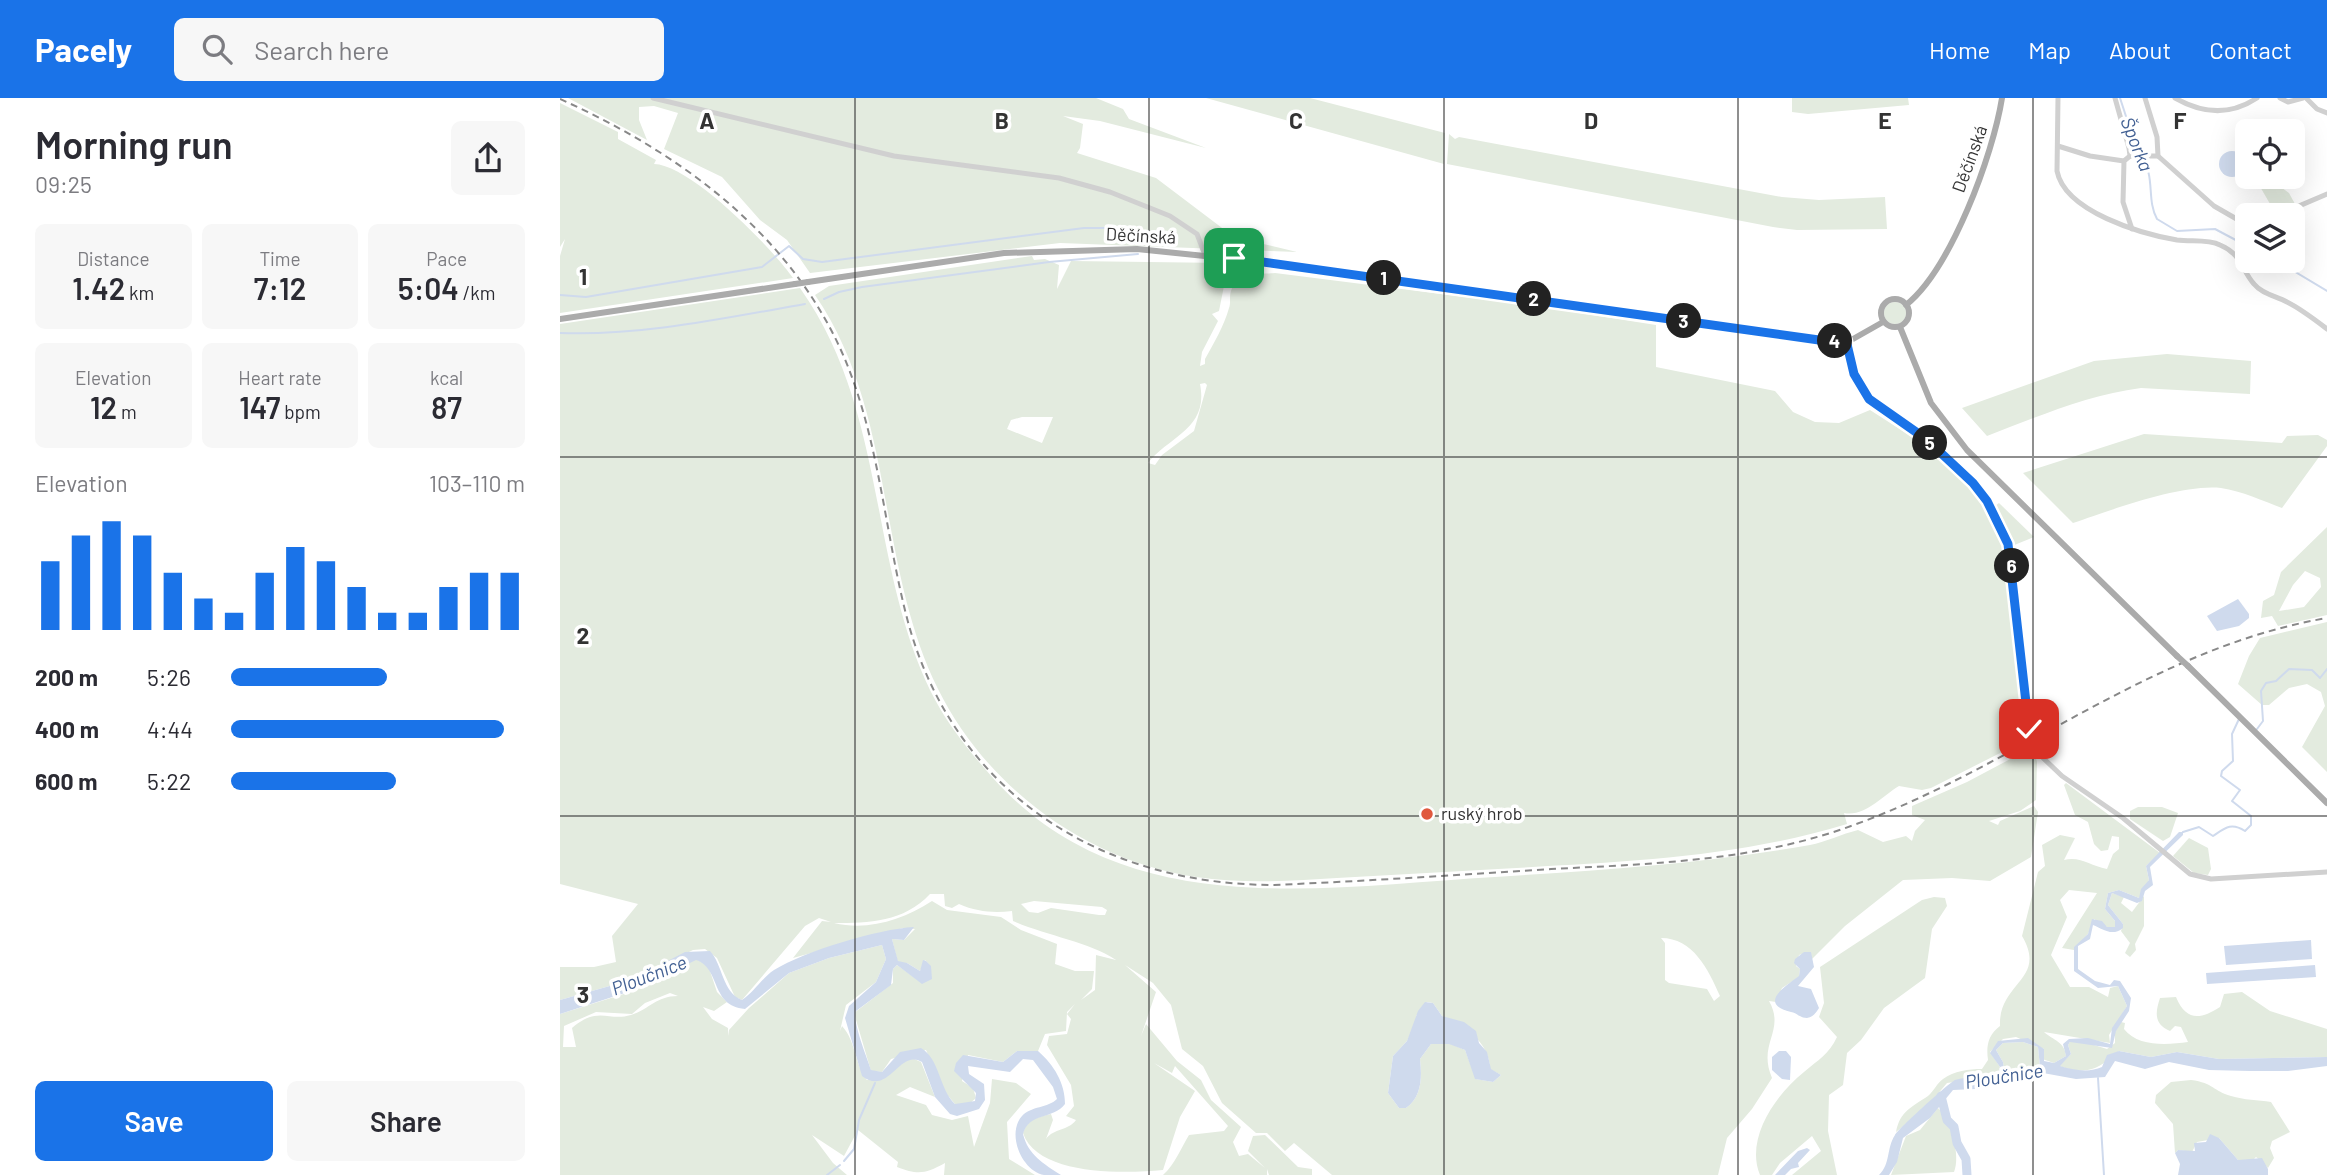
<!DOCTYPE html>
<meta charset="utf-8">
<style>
:root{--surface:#fff;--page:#f7f7f7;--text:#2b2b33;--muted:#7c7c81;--accent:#1a73e8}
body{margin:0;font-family:Barlow,sans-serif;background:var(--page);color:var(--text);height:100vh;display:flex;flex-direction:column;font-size:26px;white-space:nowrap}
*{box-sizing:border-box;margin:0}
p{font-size:23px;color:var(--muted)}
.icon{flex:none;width:38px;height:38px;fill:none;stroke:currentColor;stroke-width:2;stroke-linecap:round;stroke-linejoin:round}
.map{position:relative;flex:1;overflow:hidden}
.sheet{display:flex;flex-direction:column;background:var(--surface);width:560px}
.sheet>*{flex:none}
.buttons{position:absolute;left:1675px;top:21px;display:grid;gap:14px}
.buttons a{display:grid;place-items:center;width:70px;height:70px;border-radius:10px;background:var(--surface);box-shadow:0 7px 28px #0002;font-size:35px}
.pin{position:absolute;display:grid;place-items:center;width:60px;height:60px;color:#fff;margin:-30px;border-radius:14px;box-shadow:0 4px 10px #0006}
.km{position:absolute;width:35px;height:35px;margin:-18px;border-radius:50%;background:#222;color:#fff;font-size:19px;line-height:35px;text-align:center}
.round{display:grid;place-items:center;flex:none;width:74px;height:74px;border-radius:10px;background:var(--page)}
.headline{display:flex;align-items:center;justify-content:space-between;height:119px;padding:0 35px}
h1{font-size:38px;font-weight:600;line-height:52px}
.stats{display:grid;grid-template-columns:repeat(3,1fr);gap:10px;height:119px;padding:7px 35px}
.stats div{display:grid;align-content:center;border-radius:10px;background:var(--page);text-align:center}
.stats b{font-size:30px;font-weight:600}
.stats small{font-size:19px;font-weight:400}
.stats p{font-size:19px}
.chart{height:196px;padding:14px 35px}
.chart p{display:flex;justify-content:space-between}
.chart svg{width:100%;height:126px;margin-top:7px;stroke:var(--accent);stroke-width:6}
.button{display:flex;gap:14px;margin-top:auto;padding:14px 35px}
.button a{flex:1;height:80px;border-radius:10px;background:var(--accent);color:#fff;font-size:28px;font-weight:600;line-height:80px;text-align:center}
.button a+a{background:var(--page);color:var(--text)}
ul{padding:0 35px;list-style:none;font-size:23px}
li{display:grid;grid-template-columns:112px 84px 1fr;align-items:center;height:52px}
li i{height:18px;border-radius:9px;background:var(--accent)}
header{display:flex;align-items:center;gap:42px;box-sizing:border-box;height:98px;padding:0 35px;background:var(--accent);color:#fff}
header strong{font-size:33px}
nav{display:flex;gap:38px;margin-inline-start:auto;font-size:24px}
.search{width:490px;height:63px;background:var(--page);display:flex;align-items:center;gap:18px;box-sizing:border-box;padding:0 24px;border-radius:10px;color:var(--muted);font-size:26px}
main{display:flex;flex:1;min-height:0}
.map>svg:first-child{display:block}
.green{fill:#e3ebdf;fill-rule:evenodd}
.water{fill:#cfdaed;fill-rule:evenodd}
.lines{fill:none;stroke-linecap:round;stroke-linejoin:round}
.stream{stroke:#cfdaed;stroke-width:2}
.river{stroke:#cfdaed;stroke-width:9}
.minor{stroke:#d0d0d0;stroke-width:5}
.major{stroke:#ababab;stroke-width:6}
.rail{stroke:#888;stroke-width:2;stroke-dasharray:7 5;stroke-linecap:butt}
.major-bridge{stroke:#ababab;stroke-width:6}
.route-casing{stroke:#fff;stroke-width:14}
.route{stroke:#1a73e8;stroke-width:9}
.grid{fill:none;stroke:#333;stroke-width:2;stroke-opacity:0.55}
.poi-dot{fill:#e0593e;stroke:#fff;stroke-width:2.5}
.labels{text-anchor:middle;stroke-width:7;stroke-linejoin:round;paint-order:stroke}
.street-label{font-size:18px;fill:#333;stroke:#fff}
.poi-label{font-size:18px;fill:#333;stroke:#fff;text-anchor:start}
.water-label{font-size:19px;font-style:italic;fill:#426093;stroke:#fff}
.grid-label{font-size:23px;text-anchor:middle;font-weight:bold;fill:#333;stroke:#fff;stroke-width:7;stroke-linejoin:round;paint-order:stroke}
</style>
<header>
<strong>Pacely</strong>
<div class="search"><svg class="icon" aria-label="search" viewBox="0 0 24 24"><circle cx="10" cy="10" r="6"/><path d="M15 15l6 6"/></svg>Search here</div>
<nav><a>Home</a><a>Map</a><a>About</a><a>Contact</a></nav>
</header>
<main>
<section class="sheet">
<div class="headline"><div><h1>Morning run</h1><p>09:25</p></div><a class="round"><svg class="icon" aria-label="share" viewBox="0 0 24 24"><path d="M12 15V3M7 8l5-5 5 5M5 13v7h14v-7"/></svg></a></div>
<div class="stats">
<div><p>Distance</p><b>1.42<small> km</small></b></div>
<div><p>Time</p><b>7:12</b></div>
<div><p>Pace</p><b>5:04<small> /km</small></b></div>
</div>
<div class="stats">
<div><p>Elevation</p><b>12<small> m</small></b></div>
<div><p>Heart rate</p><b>147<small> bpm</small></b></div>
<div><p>kcal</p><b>87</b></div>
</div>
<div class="chart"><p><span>Elevation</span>103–110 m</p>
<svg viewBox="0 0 160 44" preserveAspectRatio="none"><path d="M5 44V20M15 44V11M25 44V6M35 44V11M45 44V24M55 44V33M65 44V38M75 44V24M85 44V15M95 44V20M105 44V29M115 44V38M125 44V38M135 44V29M145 44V24M155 44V24"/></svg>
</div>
<ul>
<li><b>200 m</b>5:26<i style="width:53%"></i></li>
<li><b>400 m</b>4:44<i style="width:93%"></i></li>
<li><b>600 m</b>5:22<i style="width:56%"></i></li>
</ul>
<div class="button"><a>Save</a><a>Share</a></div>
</section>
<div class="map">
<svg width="1767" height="1077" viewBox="0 0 1767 1077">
<rect width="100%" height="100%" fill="#fff"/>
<g class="green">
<path d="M8 0H536L563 11 569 21 646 50 540 23 503 18 523 26 520 50 517 55 596 80 674 139 737 154 500 145 250 175 227 142 200 122 162 79 104 51 118 15 94 8 79 9V22L87 42Z"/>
<path d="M646 0H750L885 35 884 66Z"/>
<path d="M1232 0H1348L1349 7 1248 16 1232 14Z"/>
<path d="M0 5 58 34V41L96 62 94 66C131 67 211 149 233 180L0 215V158L5 141 0 149Z"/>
<path d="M889 36 895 41 899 39 1222 99 1259 102 1325 99 1327 131 1237 132 1213 129 887 66Z"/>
<path d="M1707 79 1729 95 1735 106 1713 111 1695 80Z"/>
<path d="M472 158 474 162 485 161 499 167 497 191 511 163 665 165 668 168 659 213 652 216 658 223 642 254 640 268 645 266V261C654 245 664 228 669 210 671 205 669 199 671 193 677 175 698 176 715 175L968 207 1096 227V269L1215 293 1233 314 1255 324 1279 325 1310 312 1366 348 1427 408 1446 448 1448 494 1466 636 1450 650 1371 690 1362 692 1339 688C1322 698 1305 719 1284 715L1287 726C1173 761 1056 764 938 771 885 774 831 777 777 780 730 783 683 786 636 779 527 763 427 690 378 591 316 466 336 315 255 197L269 188ZM645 285 647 287 634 333 602 357 595 367 588 365C609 338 649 331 640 286ZM462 319H493L482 345 447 331 451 322Z"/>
<path d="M240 190C327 313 308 462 370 592 386 625 409 653 433 680 564 826 761 789 935 779 1043 772 1143 766 1250 747 1265 744 1282 736 1298 732L1323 744 1346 738 1352 743 1355 733 1365 722 1352 717V708L1407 684 1473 649 1477 664 1476 702 1460 713 1429 723 1438 727 1440 723 1474 708 1478 714 1471 759 1430 783 1392 780 1343 782 1285 828 1251 862 1248 854 1239 857 1236 868 1240 871 1239 879 1222 890 1216 904 1209 903C1226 933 1197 945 1212 980L1192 1011 1167 1040 1158 1077H772L734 1045 725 1053 707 1035H696L662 1005 643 968 622 951 611 907 593 885 565 867 596 894 581 938 586 926 617 963 641 982 651 1002 681 1029 673 1044 679 1058 688 1056 705 1070 688 1053 693 1038 705 1037 738 1069 752 1071V1077H709L707 1071V1077H603C615 1066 621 1050 629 1037L664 1033 668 1028 615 968 612 975 594 965 635 993 620 1019 603 1072C560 1076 477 1077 463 1035 467 1021 478 1019 491 1016L493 1022 486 1041C494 1030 508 1033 516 1022L506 1018 514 1008 511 987 487 947 489 938 507 936 511 921 507 916 515 906 507 914 506 933 485 936 478 953H457L443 964 408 957 402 983 413 990 416 1000 408 1007 395 1006 384 993 366 952 331 961 322 974 311 973 294 915 333 885V871L337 867 362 885 371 869 365 862 360 873 347 865H338L332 841 344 842 355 831 343 830 233 860 262 823 271 824 259 820 245 828 182 902 175 899 157 860 145 851 133 852 71 882 0 902V869H34L56 864 52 838 78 806 0 786V226ZM370 796H384L385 808 392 810 399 806C417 814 434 815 452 813L453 823C484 837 529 844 556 862L536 857 535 892 521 902 532 891 534 873H515L495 866 497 846 461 832 441 819 387 812 372 803C343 822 308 833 274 825 309 825 344 824 370 796ZM474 803 542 809 547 812 545 817H539L491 810 478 815 469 814 461 806ZM1101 840C1133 840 1148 871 1160 898L1154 903 1147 891 1109 885 1105 882V845ZM867 904 873 905 882 918C904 926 930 945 930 971L941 977 933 984 916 981 905 952 889 945 871 946 860 961C862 979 862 999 846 1010H839L828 995 833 958 847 943 856 925V918Z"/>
<circle cx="1335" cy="215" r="11"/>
<path d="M1607 256 1691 263 1690 296 1581 290C1527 297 1477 319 1427 338L1402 310 1534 263Z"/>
<path d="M1584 336 1722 345 1727 338 1758 337 1767 342V348L1722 410C1703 403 1682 393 1661 390 1620 386 1552 412 1513 425L1463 375Z"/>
<path d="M1439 405 1474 439 1452 448 1435 408Z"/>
<path d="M1767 429V517L1718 528 1712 518 1701 520 1703 503 1714 497 1721 474ZM1745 473 1760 480 1761 489 1744 509 1719 513 1733 487Z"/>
<path d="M1767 524V674L1742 649 1765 608 1761 594 1747 586 1729 590 1709 607H1702L1678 586 1689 558 1700 540Z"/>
<path d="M1506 685 1600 755 1586 768 1589 782 1579 800 1559 792 1548 795 1545 811 1555 823V829H1547L1534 821 1528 836 1514 852 1502 850 1537 795 1509 792 1500 802 1507 819 1491 857 1510 889H1529L1548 899 1550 890 1558 888 1567 908 1549 937 1550 945 1484 934C1493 942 1505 944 1506 958L1494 965 1482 961 1484 951 1456 939 1443 941 1430 954 1440 969 1438 978 1387 985 1366 1010 1336 1034C1340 1013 1352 1009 1368 998 1374 993 1377 985 1383 981 1394 973 1409 971 1422 971L1428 962C1426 948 1428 937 1440 928 1438 884 1488 882 1462 838L1478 774 1485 768 1482 747 1500 737 1515 740 1504 762C1521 758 1530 768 1547 771L1553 756 1559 751V739L1552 738 1548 752 1541 753 1534 746 1528 724 1515 717 1504 687Z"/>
<path d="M1578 709H1602L1618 715 1610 739 1603 743 1570 721V713Z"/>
<path d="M1629 740 1648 750 1651 771 1648 777 1634 775 1613 758Z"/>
<path d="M1552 795 1564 799 1561 805 1572 814 1584 798V828L1575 846 1576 852 1570 859 1565 855 1570 845 1561 833 1563 826 1548 807Z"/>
<path d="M1374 799 1385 800 1387 808 1372 831 1365 880 1324 910 1301 942 1287 955 1283 987 1269 997 1268 1033 1277 1077H1232L1261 1053 1252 1038 1220 1065 1212 1077H1200C1185 1041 1215 997 1244 974 1258 962 1269 956 1277 939L1259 919 1264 905 1260 869 1362 802Z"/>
<path d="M322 847 326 861 316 884 286 907 280 933 282 928C296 943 295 968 307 982L352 960 361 964 375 999 350 989 336 997 366 1007 372 1017 392 1022 408 1018 414 1049 430 1005 432 981 456 985 471 996 447 1024 449 1061 475 1077H384L385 1065C365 1076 358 1077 337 1069L338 1064 298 1032 284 1058 252 1037 273 1065 287 1077H0V916L73 893 136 861 148 867 157 894 167 904 154 913 143 909 152 921 168 930V938L169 932 189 910 229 875 269 860ZM110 895 118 898C96 898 90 911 71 917 48 924 39 907 12 930L16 949H3L4 928 36 914 72 916 85 905Z"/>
<path d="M1682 894 1710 913 1767 931V959L1659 961 1617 954 1591 959 1559 953C1538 971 1528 978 1499 968L1511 956 1508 947 1510 944 1521 943 1547 951 1555 945V934L1561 924 1565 925 1564 931C1578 949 1607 947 1628 944L1621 929 1615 928 1610 933C1594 926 1595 915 1600 900L1616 899C1626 923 1640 922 1660 909L1664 896Z"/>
<path d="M1463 944 1478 949 1480 969 1445 979 1443 964 1436 952 1443 945Z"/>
<path d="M1631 982C1654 985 1653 993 1671 998 1684 1002 1698 1002 1711 1004L1730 1034 1712 1043 1710 1050 1714 1060 1708 1070 1696 1059 1692 1063 1678 1062 1659 1040 1637 1044 1632 1054 1618 1052 1615 1055 1613 1026 1595 1005 1596 997 1611 984Z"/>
<path d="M1378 1010C1391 1022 1401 1058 1394 1074L1331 1077 1346 1038 1360 1032Z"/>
</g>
<g class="water">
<circle cx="1672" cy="66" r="13"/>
<path d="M1678 501 1689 516V520L1679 528 1657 533 1647 518Z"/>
<path d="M1619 734H1623V737L1590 769 1593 787 1585 793 1582 803 1577 805 1552 795 1548 807 1563 826V830C1552 839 1543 831 1533 827L1530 841 1518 848V871L1535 883 1550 887 1554 882 1560 883 1571 900 1569 913 1556 933 1552 950 1510 944 1508 947 1511 956 1500 968C1513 972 1529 975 1542 969L1547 957 1559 953 1591 959 1617 954 1659 961 1767 959V968L1728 973H1690L1649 972 1609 964 1585 971 1555 963 1545 979 1516 981 1483 975 1416 991 1393 992 1370 1020 1343 1040 1337 1064 1329 1077H1319C1331 1065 1326 1051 1335 1037 1338 1031 1390 984 1395 982 1408 978 1424 981 1438 978L1440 969 1430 955 1438 943 1468 940 1484 951V963L1494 965 1506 958 1503 946 1509 941 1528 940 1550 946 1552 930 1567 908 1558 888 1538 890 1514 873V849L1528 836 1532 821 1542 823 1547 829H1555V823L1545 811 1548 795 1559 792 1579 800 1581 791 1589 782 1586 768ZM1463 944 1478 949 1480 969 1445 979 1443 964 1436 952 1443 945Z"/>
<path d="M354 829 344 842 332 841 338 863 347 865 360 873 363 862 366 863 371 868 372 881 362 886 337 867 333 871 331 887 296 913C292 924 307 959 311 972L322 974 340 954 361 950C380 961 379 991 395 1006L415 1003 416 995 394 973 396 965 403 957 443 964 457 953H478C494 967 505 985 505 1006 493 1022 469 1014 463 1036 468 1057 484 1066 501 1077 496 1077 490 1077 484 1077 462 1073 446 1036 462 1018 471 1008 488 1010 497 1001L493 989 473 962 463 961 450 974 408 968 409 976 424 986 425 1002 419 1011 397 1018 390 1016 375 999 362 964C339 950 329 999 302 978L285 920 289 908 316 884 326 861 322 847 269 860 229 875 185 911C150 908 161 870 136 862L77 891 0 916V902L71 882 125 854 150 853C163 867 162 894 182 902 194 894 202 880 214 872 245 853 318 831 354 829Z"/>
<path d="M1751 842 1752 861 1666 867 1664 848Z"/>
<path d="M1244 854H1251L1254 869 1238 888 1251 891 1259 910C1256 915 1253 919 1247 920 1240 920 1237 915 1231 914 1198 906 1224 889 1239 878L1240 871 1234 865 1235 861Z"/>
<path d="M1755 867 1756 879 1647 886 1646 875Z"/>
<path d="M865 904 873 905 882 918 904 924 916 933 919 945 927 954 931 971 941 977 933 984 915 981 905 952 889 946H871L860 961C862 979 862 999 846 1010H839L828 995 833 958 847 943 858 913Z"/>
<path d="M1219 953H1226L1231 959 1230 982 1222 981 1212 972V959Z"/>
<path d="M1650 1036 1659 1040 1678 1062 1702 1060 1708 1071V1077H1618L1620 1066 1615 1055 1618 1052 1635 1053 1634 1045 1646 1044Z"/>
<path d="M1247 1050 1250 1052 1238 1065 1239 1069 1231 1071 1225 1077H1215L1238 1053Z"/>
</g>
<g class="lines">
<g class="stream">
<path d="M1560 0 1578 55"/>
<path d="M1581 60C1596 77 1586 101 1597 121L1617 133 1655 131 1687 148"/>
<path d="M1717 163 1767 193"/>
<path d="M0 197 26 199 202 169 229 148 243 161 262 164 524 130H560"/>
<path d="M264 201 279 194 302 189 489 164 578 156"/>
<path d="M0 235C82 238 165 220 245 206"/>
<path d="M1697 631 1703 623 1701 593 1706 585 1716 583 1729 571 1752 572 1760 580 1767 571"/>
<path d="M1623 734 1639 729 1653 738C1665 730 1671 724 1685 733L1691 727V718L1672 703 1680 692 1661 678 1662 673 1673 663 1672 636 1679 621"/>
<path d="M1538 980 1544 1077"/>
<path d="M284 1063 294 1051 299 1022 315 985"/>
<path d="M267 1077 280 1067"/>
</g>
<path class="river" d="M1381 998 1387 1022 1394 1029 1397 1045 1406 1061 1407 1077"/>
<g class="minor">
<path d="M93 0 334 58 499 80 550 94 610 118 637 136 645 157"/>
<path d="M1498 0 1497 73C1505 114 1582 136 1617 142 1631 144 1648 141 1660 147 1682 156 1682 173 1694 186 1702 196 1716 198 1727 204 1741 211 1754 221 1767 231"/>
<path d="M1555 0 1569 50 1570 58 1564 63 1563 104 1572 131"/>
<path d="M1585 0 1597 39 1598 58 1654 108 1687 127"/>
<path d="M1615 0C1643 16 1670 18 1697 0"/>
<path d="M1720 0 1728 4 1743 0"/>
<path d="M1746 0 1757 11 1767 15"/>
<path d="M1498 48 1530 58 1564 63"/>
<path d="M1570 58H1598"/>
<path d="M1718 117 1767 96"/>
<path d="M1286 242 1294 276 1309 301 1366 341 1417 389 1448 446 1467 620 1480 657 1502 678 1563 720 1630 776 1651 781 1767 774"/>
</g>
<g class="major">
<path d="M248 184 444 155 577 151 722 166 1259 242 1293 241 1323 224"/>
<circle cx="1335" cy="215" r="14"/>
<path d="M1346 207C1391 171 1433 57 1442 0"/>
<path d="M0 221 235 186"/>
<path d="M1340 229 1371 305 1407 352 1617 558"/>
<path d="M1628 568 1767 705"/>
</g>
<path class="rail" d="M0 1C109 50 211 121 269 228 319 320 322 426 348 524 395 696 542 787 714 787 806 783 898 777 991 771 1092 766 1195 763 1291 728 1456 669 1591 550 1767 520"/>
<g class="major-bridge">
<path d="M235 186 248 184"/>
<path d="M1617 558 1628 568"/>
</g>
</g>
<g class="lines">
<g class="route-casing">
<path id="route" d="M674 160 1259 242H1286L1294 276 1309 301 1366 341 1413 385 1427 403 1448 446 1469 631"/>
</g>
<use href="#route" class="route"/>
</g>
<path class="grid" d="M295 0V1077M589 0V1077M884 0V1077M1178 0V1077M1473 0V1077M0 359H1767M0 718H1767"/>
<circle class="poi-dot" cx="867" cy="716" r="7"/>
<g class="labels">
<g class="street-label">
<text transform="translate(1410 61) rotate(-70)" y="6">Děčínská</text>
<text transform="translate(581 138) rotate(3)" y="6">Děčínská</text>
</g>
<g class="poi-label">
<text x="881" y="722">ruský hrob</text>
</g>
<g class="water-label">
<text transform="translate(1577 46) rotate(68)" y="7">Šporka</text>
<text transform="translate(89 877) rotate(-21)" y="7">Ploučnice</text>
<text transform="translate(1444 978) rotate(-9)" y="7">Ploučnice</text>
</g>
</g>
<g class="grid-label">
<text x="147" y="31">A</text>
<text x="442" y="31">B</text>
<text x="736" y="31">C</text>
<text x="1031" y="31">D</text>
<text x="1325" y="31">E</text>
<text x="1620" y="31">F</text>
<text x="23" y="187">1</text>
<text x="23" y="546">2</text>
<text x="23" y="905">3</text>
</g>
</svg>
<div class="buttons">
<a><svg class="icon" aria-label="locate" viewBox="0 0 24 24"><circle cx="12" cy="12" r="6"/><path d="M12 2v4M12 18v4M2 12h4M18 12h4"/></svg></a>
<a><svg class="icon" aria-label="layers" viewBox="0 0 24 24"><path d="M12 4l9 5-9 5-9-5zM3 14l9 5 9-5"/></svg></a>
</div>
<div class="pin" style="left:674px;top:160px;background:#1e9e55"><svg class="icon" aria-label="arrive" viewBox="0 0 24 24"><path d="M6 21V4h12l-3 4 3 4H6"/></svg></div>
<div class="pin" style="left:1469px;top:631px;background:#d93025"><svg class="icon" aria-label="check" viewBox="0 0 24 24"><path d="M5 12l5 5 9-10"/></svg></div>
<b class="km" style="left:824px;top:180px">1</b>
<b class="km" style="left:974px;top:201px">2</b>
<b class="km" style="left:1124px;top:223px">3</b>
<b class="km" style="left:1275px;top:243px">4</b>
<b class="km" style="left:1370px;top:345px">5</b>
<b class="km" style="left:1452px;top:468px">6</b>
</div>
</main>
